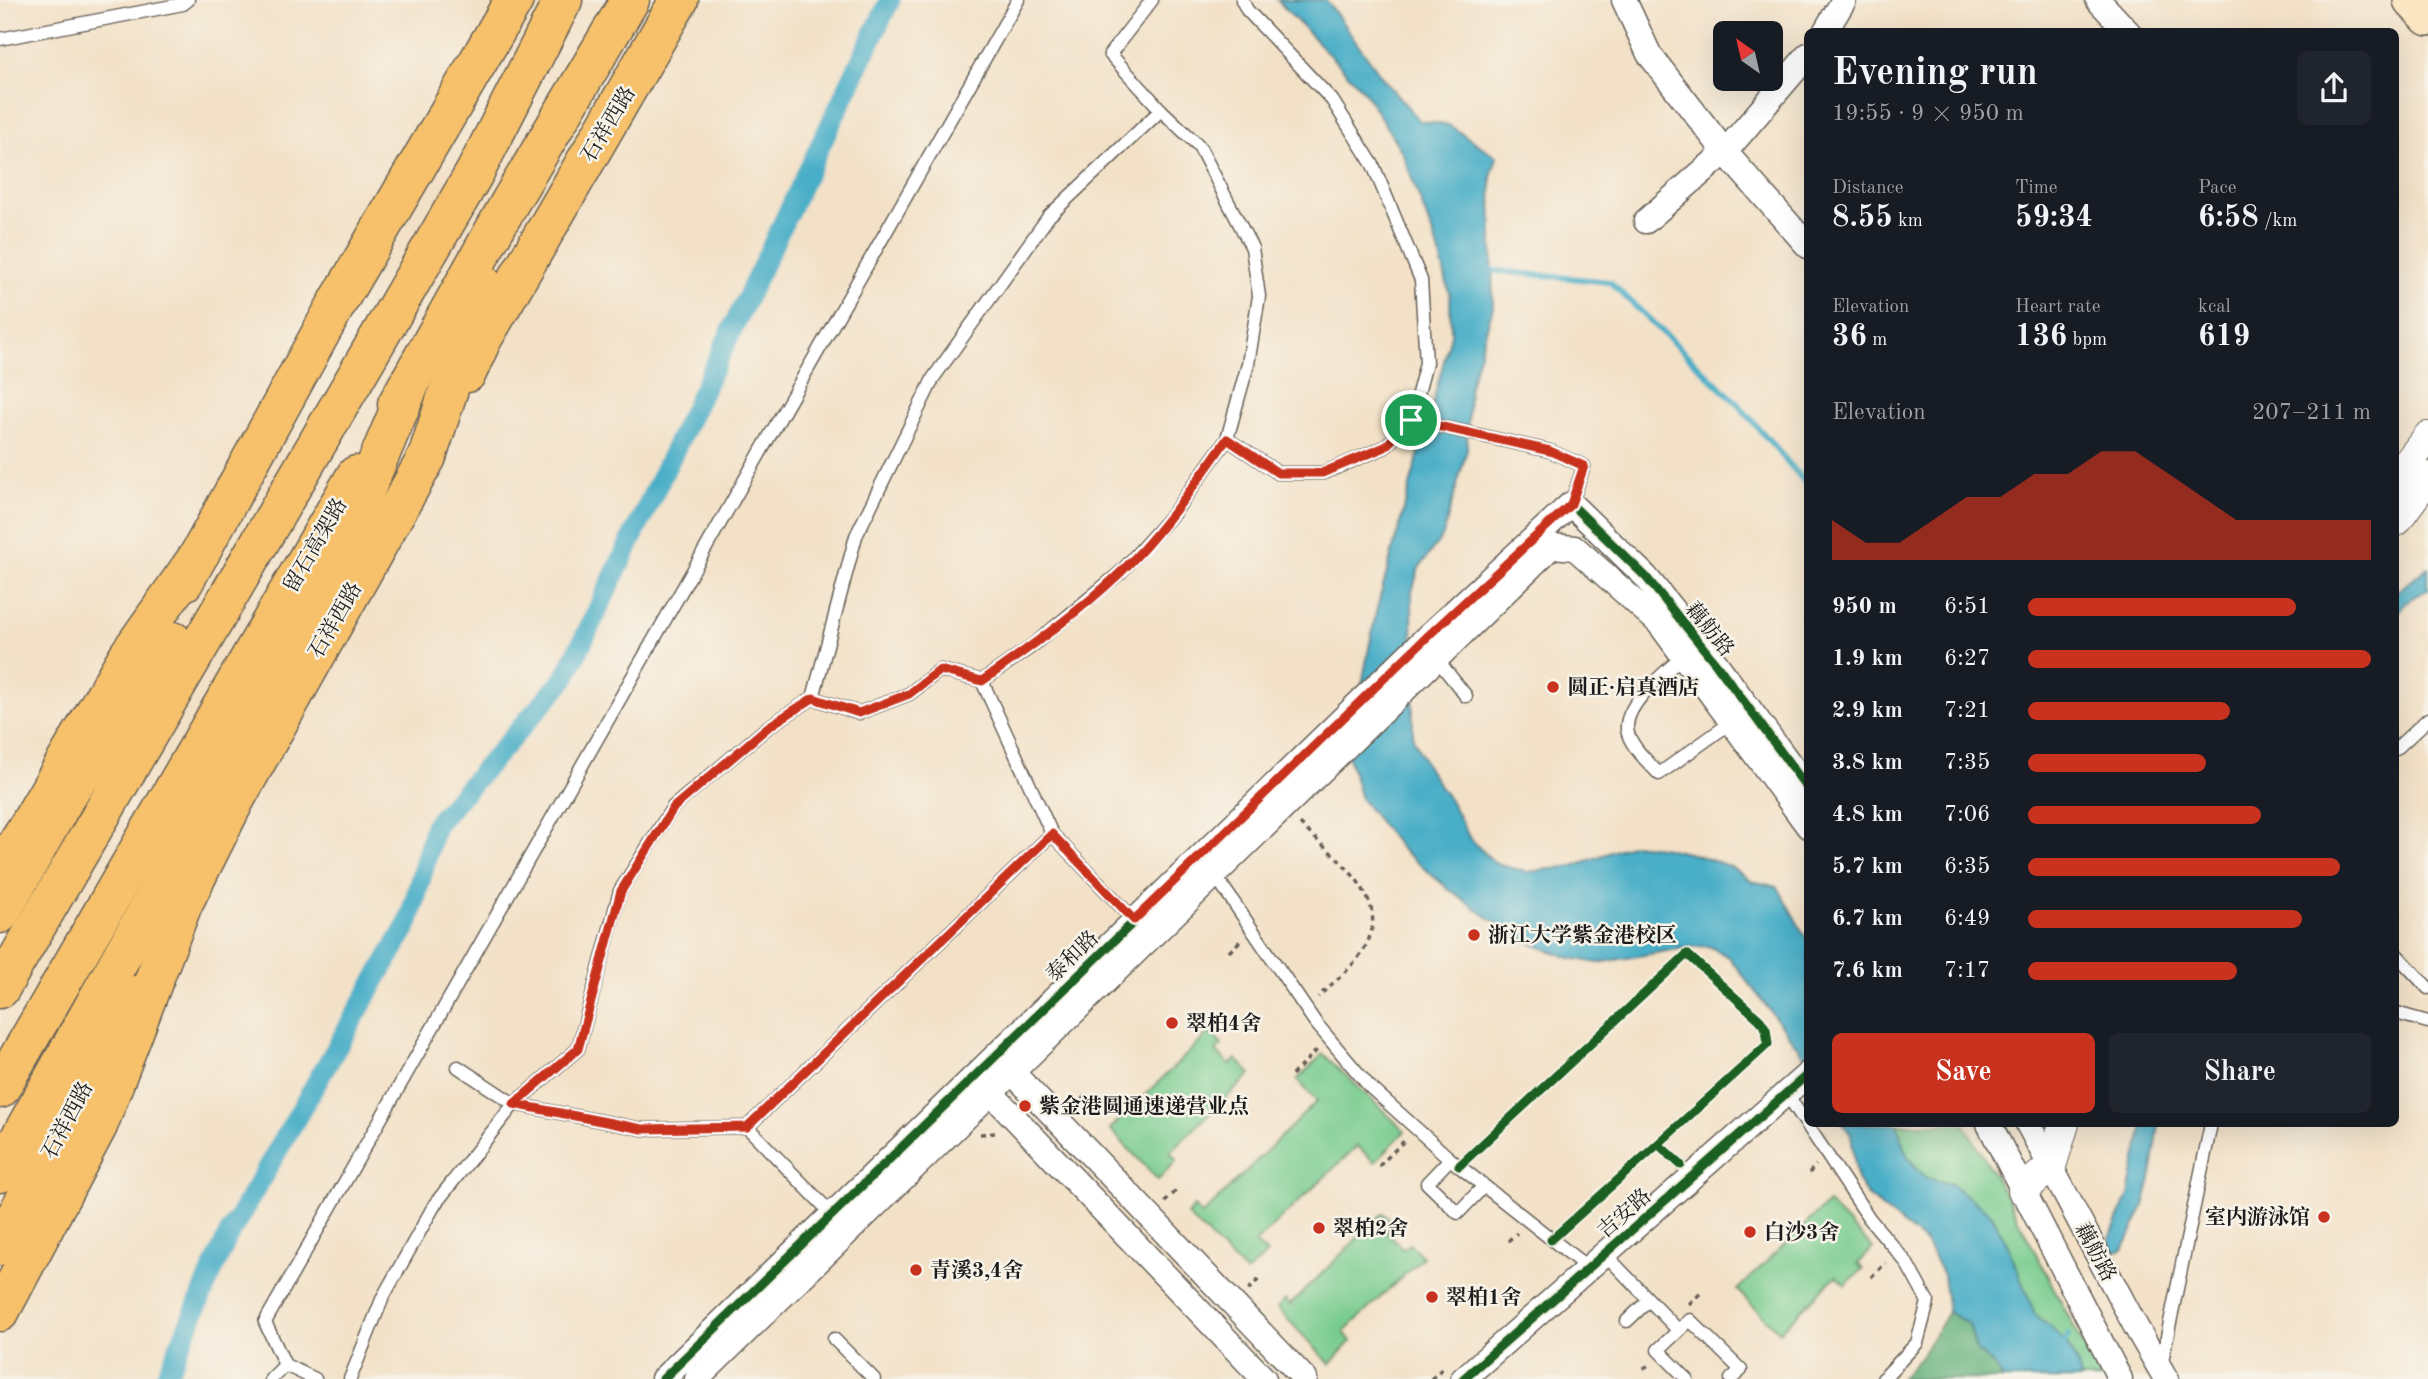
<!DOCTYPE html>
<meta charset="utf-8">
<style>
:root{--surface:#171b24;--page:#20242c;--text:#f1f3f6;--muted:#9ea1a6;--accent:#c8321e}
body{margin:0;font-family:"Old Standard TT","Noto Serif SC",serif;background:var(--page);color:var(--text);height:100vh;display:flex;flex-direction:column;font-size:26px;white-space:nowrap}
*{box-sizing:border-box;margin:0}
p{font-size:23px;color:var(--muted)}
.icon{flex:none;width:38px;height:38px;fill:none;stroke:currentColor;stroke-width:2;stroke-linecap:round;stroke-linejoin:round}
.map{position:relative;flex:1;overflow:hidden}
.side{position:absolute;left:1804px;top:28px;width:595px;height:1099px;display:flex;flex-direction:column;background:var(--surface);border-radius:10px;box-shadow:0 7px 28px #0002}
.side>*{flex:none}
.needle{width:46px;rotate:326deg}
.buttons{position:absolute;left:1713px;top:21px;display:grid;gap:14px}
.buttons a{display:grid;place-items:center;width:70px;height:70px;border-radius:10px;background:var(--surface);box-shadow:0 7px 28px #0002;font-size:35px}
.pin{position:absolute;display:grid;place-items:center;width:60px;height:60px;color:#fff;margin:-30px;border:4px solid #fff;border-radius:50%;box-shadow:0 2px 7px #0007}
.round{display:grid;place-items:center;flex:none;width:74px;height:74px;border-radius:10px;background:var(--page)}
.summary{display:flex;align-items:center;justify-content:space-between;height:119px;padding:0 28px}
h1{font-size:38px;font-weight:700;line-height:52px}
.figures{display:grid;grid-template-columns:repeat(3,1fr);gap:10px;height:119px;padding:7px 28px}
.figures div{display:grid;align-content:center}
.figures b{font-size:30px;font-weight:700}
.figures small{font-size:19px;font-weight:400}
.figures p{font-size:19px}
.chart{height:196px;padding:14px 28px}
.chart p{display:flex;justify-content:space-between}
.chart svg{width:100%;height:126px;margin-top:7px;fill:var(--accent);opacity:.7}
.cta{display:flex;gap:14px;margin-top:auto;padding:14px 28px}
.cta a{flex:1;height:80px;border-radius:10px;background:var(--accent);color:#fff;font-size:28px;font-weight:700;line-height:80px;text-align:center}
.cta a+a{background:var(--page);color:var(--text)}
ul{padding:0 28px;list-style:none;font-size:23px}
li{display:grid;grid-template-columns:112px 84px 1fr;align-items:center;height:52px}
li i{height:18px;border-radius:9px;background:var(--accent)}
.map>svg:first-child{display:block}
.green{fill:#79cc8f;stroke:#4a7456;stroke-width:2}
.forest{fill:#62b07a;stroke:#3f664b;stroke-width:2}
.water{fill:#48aec7;stroke:#326572;stroke-width:2}
.lines{fill:none;stroke-linecap:round;stroke-linejoin:round}
.stream{stroke:#48aec7;stroke-width:6}
.canal{stroke:#48aec7;stroke-width:21}
.service-casing{stroke:#676158;stroke-width:15}
.minor-casing{stroke:#676158;stroke-width:27}
.tertiary-casing{stroke:#676158;stroke-width:32}
.secondary-casing{stroke:#676158;stroke-width:38}
.primary-casing{stroke:#676158;stroke-width:41}
.trunk-casing{stroke:#676158;stroke-width:41}
.motorway-casing{stroke:#676158;stroke-width:41}
.path{stroke:#676158;stroke-width:3.5;stroke-dasharray:5 5;stroke-linecap:butt}
.service{stroke:#fff;stroke-width:12}
.minor{stroke:#fff;stroke-width:24}
.tertiary{stroke:#fff;stroke-width:30}
.secondary{stroke:#fbe6c4;stroke-width:35}
.primary{stroke:#f6c16b;stroke-width:38}
.trunk{stroke:#f6c16b;stroke-width:38}
.motorway{stroke:#f6c16b;stroke-width:38}
.cycleway-casing{stroke:#f7f3e8;stroke-width:13}
.cycleway{stroke:#1b5e20;stroke-width:9}
.route-casing{stroke:#fff;stroke-width:14}
.route{stroke:#c8321e;stroke-width:9}
.poi-dot{fill:#c8321e;stroke:#f7f3e8;stroke-width:2.5}
.labels{text-anchor:middle;stroke-width:5;stroke-linejoin:round;paint-order:stroke}
.street-label{font-size:21px;fill:#1c1c1c;stroke:#f7f3e8}
.poi-label{font-size:21px;font-weight:bold;fill:#1c1c1c;stroke:#f7f3e8;text-anchor:start}
</style>
<div class="map">
<svg width="2428" height="1379" viewBox="0 0 2428 1379">
<rect width="100%" height="100%" fill="#f7f3e8"/>
<filter id="ink" filterUnits="userSpaceOnUse"><feTurbulence type="fractalNoise" baseFrequency=".0143" numOctaves="2"/><feDisplacementMap in="SourceGraphic" scale="14" xChannelSelector="R" yChannelSelector="G"/><feConvolveMatrix kernelMatrix="1 2 1 2 8 2 1 2 1" color-interpolation-filters="sRGB"/></filter>
<filter id="wash" filterUnits="userSpaceOnUse"><feTurbulence type="fractalNoise" baseFrequency=".00686" numOctaves="4" result="noise"/><feDisplacementMap in="SourceGraphic" scale="28" xChannelSelector="R" yChannelSelector="G"/><feGaussianBlur stdDeviation="1.57" result="paint"/><feColorMatrix in="noise" values="0 0 0 0 0 0 0 0 0 0 0 0 0 0 0 0 0 1.4 0 .05"/><feComposite in="paint" operator="in"/></filter>
<g filter="url(#wash)">
<rect width="100%" height="100%" fill="#f3e1c7"/>
<g class="green">
<path d="M1210 1032 1222 1045 1216 1051 1230 1065 1236 1059 1251 1074 1170 1152 1177 1160 1158 1180 1110 1129Z"/>
<path d="M1323 1054 1405 1131 1375 1162 1357 1146 1255 1243 1267 1254 1246 1273 1187 1215 1194 1207 1202 1215 1317 1101 1297 1080Z"/>
<path d="M1897 1124H1964L2005 1194 2101 1379H2081L2046 1324 2034 1313 2008 1246 1951 1184 1926 1178 1908 1158Z"/>
<path d="M1828 1203 1873 1248 1858 1264 1863 1269 1845 1285 1836 1276 1779 1332 1737 1290Z"/>
<path d="M1383 1213 1394 1224 1386 1231 1403 1249 1410 1244 1423 1257 1344 1332 1351 1341 1330 1364 1277 1308 1285 1300 1290 1305Z"/>
</g>
<path class="forest" d="M1948 1312 1969 1324 1976 1350 1994 1365 2002 1379H1900L1920 1358Z"/>
<g class="water">
<path d="M1277 0H1326L1384 80 1420 121 1449 125 1497 157 1491 177 1493 307 1469 389 1467 449 1443 535 1419 568 1412 592 1413 738 1428 769 1453 805 1470 839 1496 864 1527 872 1573 866 1633 844 1661 847 1696 855 1729 866 1752 881 1778 887 1808 942V1061L1729 957 1709 946 1690 947 1598 963 1570 958 1535 945 1490 919 1445 886 1400 848 1361 799 1348 756 1376 612 1451 335 1450 296 1439 251 1402 152 1364 91Z"/>
<path d="M2428 567V589L2405 603 2396 616V592Z"/>
<path d="M1843 1124H1897L1908 1158 1926 1178 1951 1184 1992 1215 2008 1246 2034 1313 2066 1342 2078 1365 2081 1379H2002L1994 1365 1976 1350 1969 1324 1948 1312 1943 1275 1927 1244 1868 1196 1857 1180 1851 1135Z"/>
<path d="M2143 1124H2159L2151 1179 2144 1206 2123 1250 2112 1253 2109 1240 2129 1195Z"/>
</g>
<g class="lines">
<g class="stream">
<path d="M1488 270 1610 282 1737 403 1808 486"/>
<path d="M2061 1348 2069 1335"/>
</g>
<path class="canal" d="M165 1379 227 1238 409 922 435 825 565 678 890 0"/>
</g>
</g>
<g filter="url(#ink)">
<g class="lines">
<g class="service-casing">
<g id="service">
<path d="M1242 0 1247 10 1332 100 1373 165 1421 280 1426 363 1411 420 1550 451 1584 466 1571 504"/>
<path d="M0 39 183 4 188 0"/>
<path d="M1227 439 1278 473H1323L1385 447 1411 420"/>
<path d="M1683 656C1665 673 1625 703 1627 729 1629 745 1648 762 1659 774L1733 721"/>
<path d="M1436 658 1466 696"/>
<path d="M813 698 859 713 909 694 940 670 982 681"/>
<path d="M2396 749 2428 719"/>
<path d="M1215 875 1315 1022 1369 1086 1450 1159 1588 1268"/>
<path d="M1134 920 1052 834 982 681 1032 646 1121 572 1173 514 1227 439 1248 364 1259 296 1252 248 1199 146 1161 110 1110 54 1152 0"/>
<path d="M2396 954 2428 988"/>
<path d="M2396 1013 2428 1022"/>
<path d="M458 1067 514 1104 642 1129 747 1127 1052 834"/>
<path d="M1786 1093 1869 1218 1906 1262 1928 1302 1917 1343 1883 1379"/>
<path d="M747 1127 833 1215"/>
<path d="M1450 1159 1427 1183 1458 1213 1484 1186"/>
<path d="M1604 1253 1678 1330"/>
<path d="M1627 1321 1649 1300"/>
<path d="M834 1339 874 1379"/>
<path d="M2161 1366 2211 1124"/>
<path d="M271 1379 285 1365"/>
<path d="M315 1379 285 1365 265 1322 1018 0"/>
<path d="M350 1379 383 1297 435 1204 514 1104 578 1049 620 891 673 807 768 727 813 698 856 536 934 377 1049 216 1161 110"/>
<path d="M1687 1379 1658 1350 1690 1320 1741 1370 1731 1379"/>
</g>
</g>
<g class="minor-casing">
<g id="minor">
<path d="M1624 0 1649 54 1725 152 1808 246"/>
<path d="M2098 0 2128 32"/>
<path d="M1825 32 1844 0"/>
<path d="M1646 221 1725 152 1808 55"/>
<path d="M1651 612 1808 826"/>
<path d="M1011 1071 1305 1379"/>
<path d="M990 1092 1264 1379"/>
<path d="M1989 1124 2120 1379"/>
<path d="M2028 1124 2136 1327 2166 1379"/>
<path d="M663 1379 1429 635 1571 504 1646 577 1717 665 1808 789"/>
<path d="M697 1379 1552 546 1575 548 1659 623"/>
<path d="M1463 1379 1808 1074"/>
</g>
</g>
<g class="tertiary-casing">
<g id="tertiary">
<path d="M2396 478 2428 437"/>
<path d="M2396 521 2428 477"/>
<path d="M2023 1190 2051 1166 2064 1124"/>
</g>
</g>
<g class="secondary-casing">
<path id="secondary" d="M2411 0 2428 18"/>
</g>
<g class="primary-casing">
<g id="primary">
<path d="M467 373 482 340 679 0"/>
<path d="M184 582 335 307 514 0"/>
<path d="M0 914 64 800"/>
<path d="M0 1246 134 995"/>
</g>
</g>
<g class="trunk-casing">
<g id="trunk">
<path d="M397 404 510 202 630 0"/>
<path d="M63 800 156 670 173 641"/>
<path d="M0 989 475 172 563 0"/>
<path d="M0 1089 356 475"/>
<path d="M0 1312 98 1126 183 904 235 800 427 457 483 284"/>
</g>
</g>
<g class="motorway-casing">
<g id="motorway">
<path d="M0 869 28 826 127 657 201 552"/>
<path d="M0 1173 169 872 359 505 413 377"/>
</g>
</g>
<g class="path">
<path d="M1300 824C1335 859 1400 900 1360 955 1349 971 1331 984 1318 997"/>
<path d="M1229 952 1240 941"/>
<path d="M1292 1075 1318 1049"/>
<path d="M1075 1107 1087 1094"/>
<path d="M980 1134 997 1133"/>
<path d="M1379 1166 1407 1138"/>
<path d="M1809 1173 1816 1165"/>
<path d="M1165 1202 1176 1191"/>
<path d="M1508 1241 1517 1233"/>
<path d="M1871 1277 1886 1263"/>
<path d="M1248 1290 1261 1277"/>
<path d="M1689 1304 1703 1291"/>
<path d="M1644 1369 1651 1362"/>
<path d="M1431 1379 1443 1368"/>
</g>
<use href="#service" class="service"/>
<use href="#minor" class="minor"/>
<use href="#tertiary" class="tertiary"/>
<use href="#secondary" class="secondary"/>
<use href="#primary" class="primary"/>
<use href="#trunk" class="trunk"/>
<use href="#motorway" class="motorway"/>
<g class="cycleway-casing">
<g id="cycleway">
<path d="M1459 1166 1687 954 1760 1020 1766 1029 1768 1044 1658 1144 1681 1165"/>
<path d="M1551 1240 1658 1144"/>
<path d="M663 1379 1429 635 1571 504 1646 577 1717 665 1808 789"/>
<path d="M1463 1379 1808 1074"/>
</g>
</g>
<use href="#cycleway" class="cycleway"/>
</g>
</g>
<g class="lines" filter="url(#ink)">
<g class="route-casing">
<path id="route" d="M1411 420 1550 451 1584 466 1571 504 1429 635 1134 920 1052 834 747 1127 642 1129 514 1104 578 1049 621 891 674 807 768 727 813 698 859 713 909 694 940 670 982 681C1029 648 1078 613 1120 573 1162 533 1194 485 1227 439L1278 473H1322L1385 447Z"/>
</g>
<use href="#route" class="route"/>
</g>
<g class="poi-dot">
<circle cx="1553" cy="687" r="7"/>
<circle cx="1474" cy="935" r="7"/>
<circle cx="1172" cy="1023" r="7"/>
<circle cx="1025" cy="1106" r="7"/>
<circle cx="2324" cy="1217" r="7"/>
<circle cx="1319" cy="1228" r="7"/>
<circle cx="1750" cy="1232" r="7"/>
<circle cx="916" cy="1270" r="7"/>
<circle cx="1432" cy="1297" r="7"/>
</g>
<g class="labels">
<g class="street-label">
<text transform="translate(608 124) rotate(-59)" y="7">石祥西路</text>
<text transform="translate(315 545) rotate(-60)" y="7">留石高架路</text>
<text transform="translate(335 620) rotate(-60)" y="7">石祥西路</text>
<text transform="translate(1710 629) rotate(51)" y="7">藕舫路</text>
<text transform="translate(1072 956) rotate(-44)" y="7">泰和路</text>
<text transform="translate(67 1120) rotate(-62)" y="7">石祥西路</text>
<text transform="translate(1624 1213) rotate(-41)" y="7">吉安路</text>
<text transform="translate(2096 1252) rotate(62)" y="7">藕舫路</text>
</g>
<g class="poi-label">
<text x="1567" y="694">圆正·启真酒店</text>
<text x="1488" y="942">浙江大学紫金港校区</text>
<text x="1186" y="1030">翠柏4舍</text>
<text x="1039" y="1113">紫金港圆通速递营业点</text>
<text x="2310" y="1224" text-anchor="end">室内游泳馆</text>
<text x="1333" y="1235">翠柏2舍</text>
<text x="1764" y="1239">白沙3舍</text>
<text x="930" y="1277">青溪3,4舍</text>
<text x="1446" y="1304">翠柏1舍</text>
</g>
</g>
</svg>
<div class="buttons">
<a><svg class="needle" viewBox="-14 -14 28 28"><path d="M0-13l5 13h-10z" fill="#e53935"/><path d="M0 13l5-13h-10z" fill="#9ea1a6"/></svg></a>
</div>
<div class="pin" style="left:1411px;top:420px;background:#1e9e55"><svg class="icon" aria-label="arrive" viewBox="0 0 24 24"><path d="M6 21V4h12l-3 4 3 4H6"/></svg></div>
<section class="side">
<div class="summary"><div><h1>Evening run</h1><p>19:55 · 9 × 950 m</p></div><a class="round"><svg class="icon" aria-label="share" viewBox="0 0 24 24"><path d="M12 15V3M7 8l5-5 5 5M5 13v7h14v-7"/></svg></a></div>
<div class="figures">
<div><p>Distance</p><b>8.55<small> km</small></b></div>
<div><p>Time</p><b>59:34</b></div>
<div><p>Pace</p><b>6:58<small> /km</small></b></div>
</div>
<div class="figures">
<div><p>Elevation</p><b>36<small> m</small></b></div>
<div><p>Heart rate</p><b>136<small> bpm</small></b></div>
<div><p>kcal</p><b>619</b></div>
</div>
<div class="chart"><p><span>Elevation</span>207–211 m</p>
<svg viewBox="0 0 160 44" preserveAspectRatio="none"><path d="M0 44V30L10 38L20 38L30 30L40 22L50 22L60 14L70 14L80 6L90 6L100 14L110 22L120 30L130 30L140 30L150 30L160 30V44z"/></svg>
</div>
<ul>
<li><b>950 m</b>6:51<i style="width:78%"></i></li>
<li><b>1.9 km</b>6:27<i style="width:100%"></i></li>
<li><b>2.9 km</b>7:21<i style="width:59%"></i></li>
<li><b>3.8 km</b>7:35<i style="width:52%"></i></li>
<li><b>4.8 km</b>7:06<i style="width:68%"></i></li>
<li><b>5.7 km</b>6:35<i style="width:91%"></i></li>
<li><b>6.7 km</b>6:49<i style="width:80%"></i></li>
<li><b>7.6 km</b>7:17<i style="width:61%"></i></li>
</ul>
<div class="cta"><a>Save</a><a>Share</a></div>
</section>
</div>
